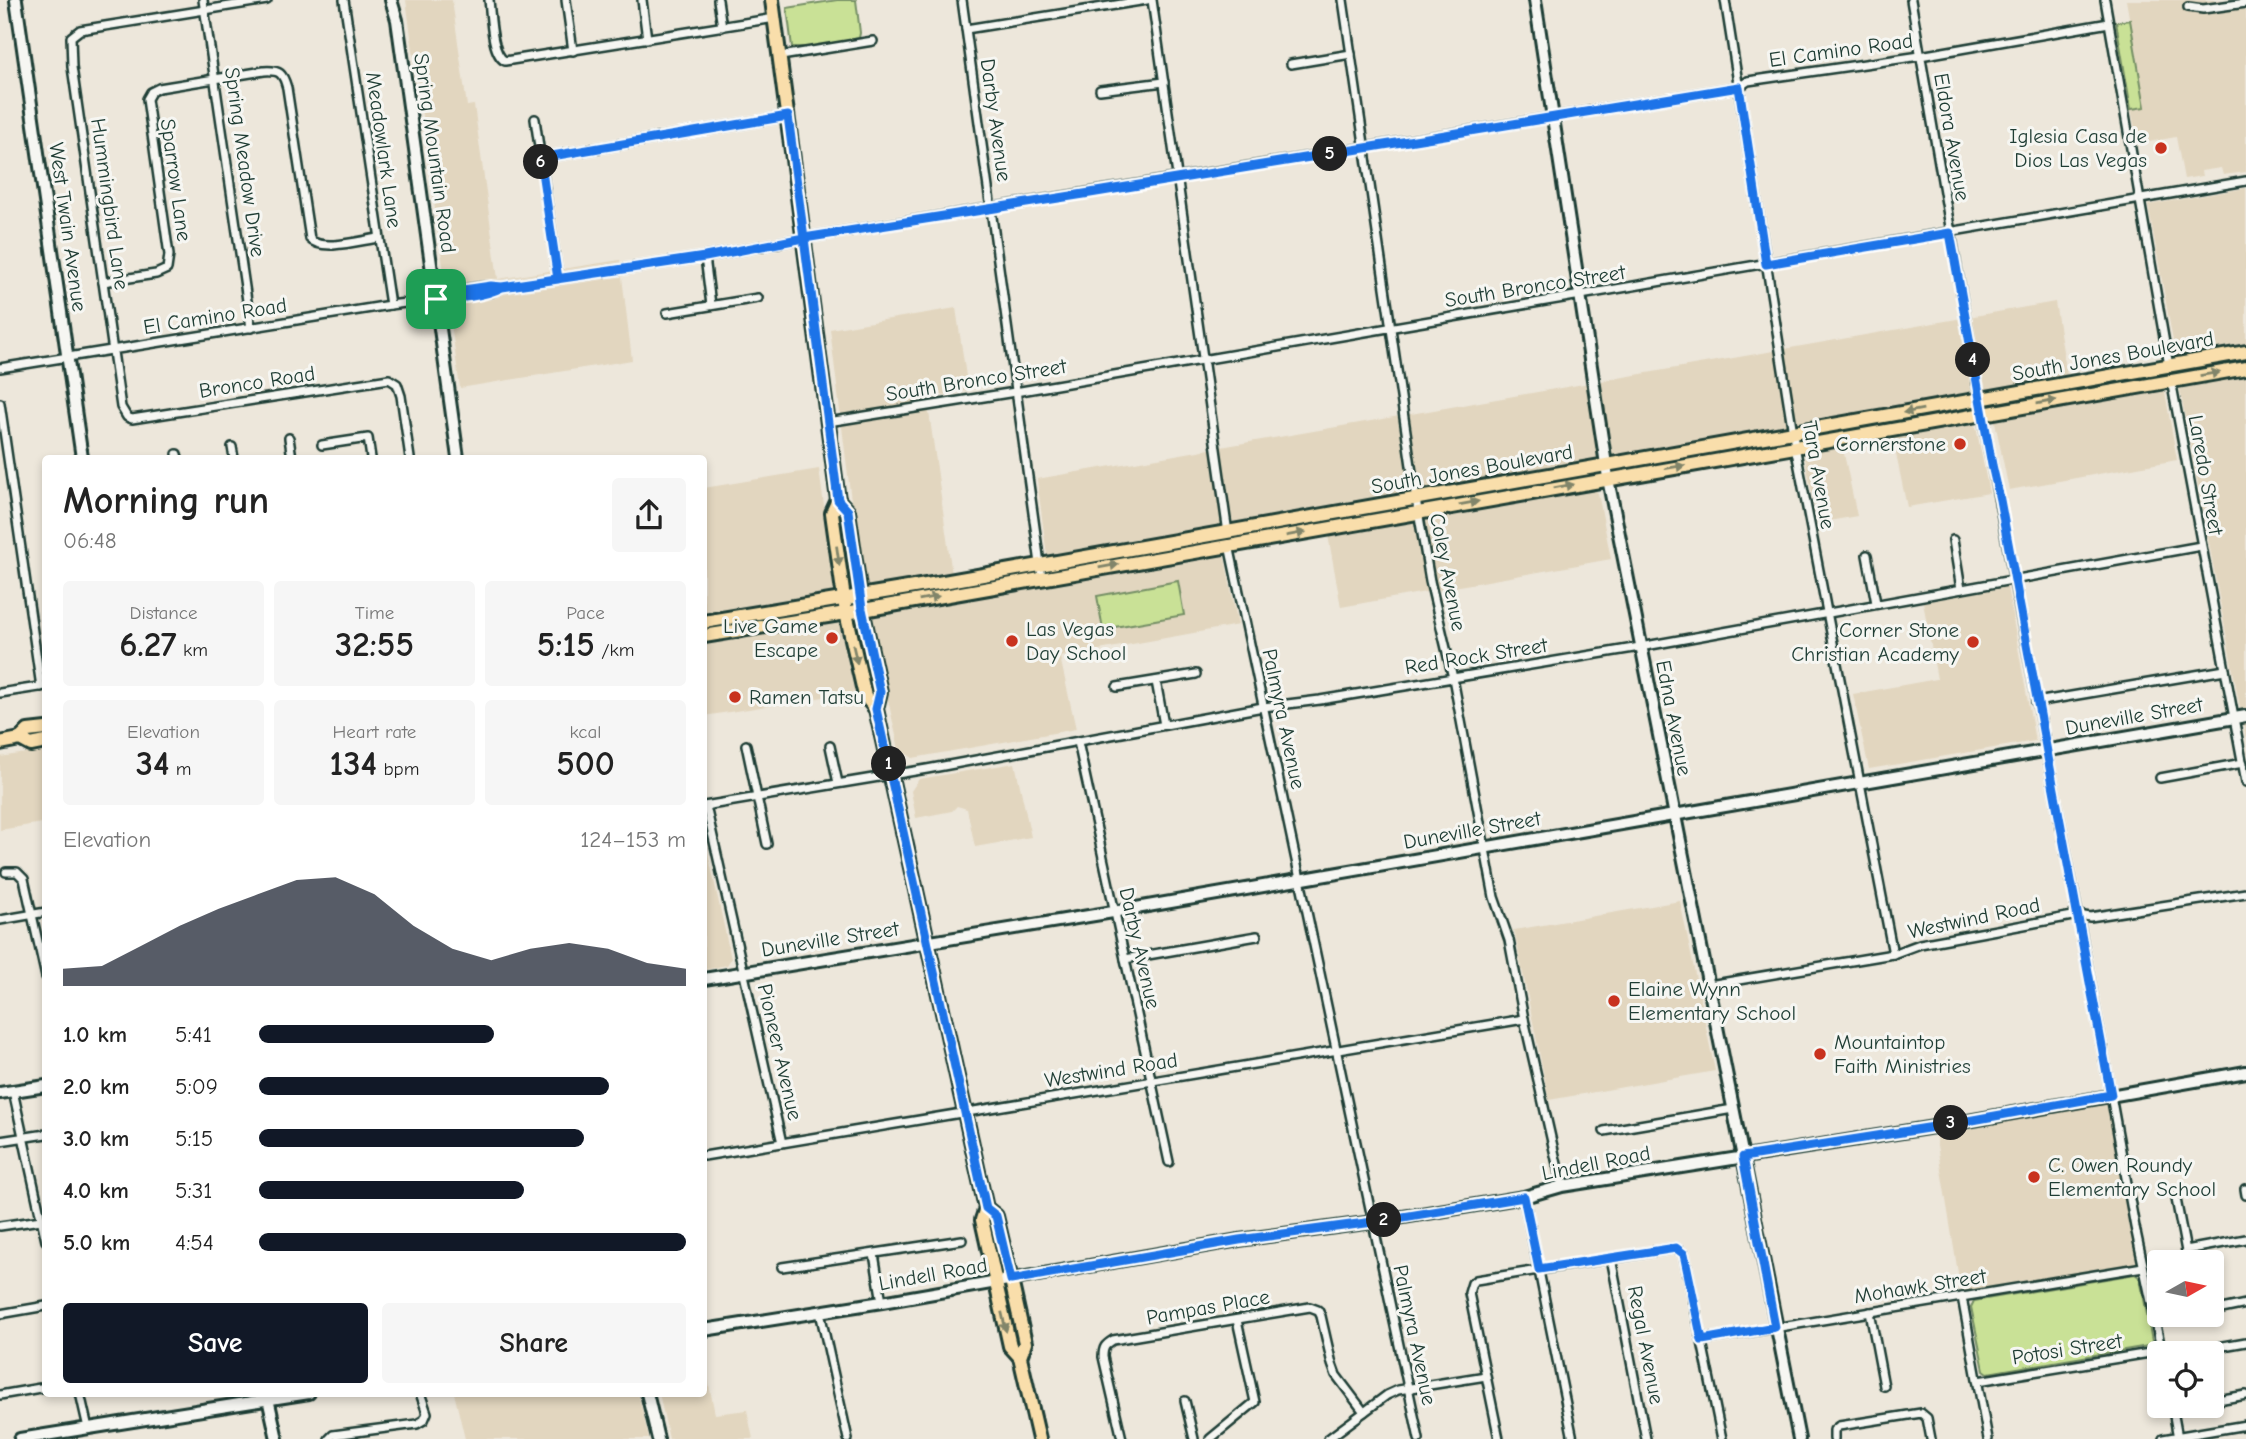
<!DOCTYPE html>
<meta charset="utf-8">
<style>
:root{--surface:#fff;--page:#f6f6f6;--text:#222;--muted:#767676;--accent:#111827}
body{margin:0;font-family:"Comic Neue",sans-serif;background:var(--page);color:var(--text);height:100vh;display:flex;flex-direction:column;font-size:26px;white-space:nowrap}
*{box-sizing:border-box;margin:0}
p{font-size:23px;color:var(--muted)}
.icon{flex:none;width:38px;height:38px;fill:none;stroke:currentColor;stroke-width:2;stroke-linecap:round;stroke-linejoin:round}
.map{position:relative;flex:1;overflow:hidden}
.side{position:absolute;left:42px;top:455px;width:665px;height:942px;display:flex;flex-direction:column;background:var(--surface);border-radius:7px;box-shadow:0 4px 10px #0003}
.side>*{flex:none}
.needle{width:46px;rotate:81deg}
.buttons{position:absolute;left:2147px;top:1250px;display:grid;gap:14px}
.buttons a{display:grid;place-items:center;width:77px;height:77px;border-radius:7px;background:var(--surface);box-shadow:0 4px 10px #0003;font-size:35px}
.pin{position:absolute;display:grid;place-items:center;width:60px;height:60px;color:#fff;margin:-30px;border-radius:14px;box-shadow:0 4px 10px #0006}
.km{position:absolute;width:35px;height:35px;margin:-18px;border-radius:50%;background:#222;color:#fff;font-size:19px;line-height:35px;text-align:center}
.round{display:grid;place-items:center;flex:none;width:74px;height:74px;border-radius:7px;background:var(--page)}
.headline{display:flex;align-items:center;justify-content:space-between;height:119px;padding:0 21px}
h1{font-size:38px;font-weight:700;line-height:52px}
.metrics{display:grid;grid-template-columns:repeat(3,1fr);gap:10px;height:119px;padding:7px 21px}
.metrics div{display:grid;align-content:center;border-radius:7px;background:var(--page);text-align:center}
.metrics b{font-size:35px;font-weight:700}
.metrics small{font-size:19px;font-weight:400}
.metrics p{font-size:19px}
.chart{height:196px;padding:14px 21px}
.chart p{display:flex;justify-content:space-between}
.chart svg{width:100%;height:126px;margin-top:7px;fill:var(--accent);opacity:.7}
.cta{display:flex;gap:14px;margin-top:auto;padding:14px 21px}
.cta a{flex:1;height:80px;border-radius:7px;background:var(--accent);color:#fff;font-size:28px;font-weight:700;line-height:80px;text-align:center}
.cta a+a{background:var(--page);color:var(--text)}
ul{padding:0 21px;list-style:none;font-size:23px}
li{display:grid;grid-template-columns:112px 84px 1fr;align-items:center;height:52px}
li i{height:18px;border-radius:9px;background:var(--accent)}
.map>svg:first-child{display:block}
.built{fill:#e2d6bf}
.green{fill:#c9e196;stroke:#748f65;stroke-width:2}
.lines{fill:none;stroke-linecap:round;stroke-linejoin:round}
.street-casing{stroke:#1f3d34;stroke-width:12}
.secondary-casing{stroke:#1f3d34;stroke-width:16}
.primary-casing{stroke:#1f3d34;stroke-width:18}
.street{stroke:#f6f6f2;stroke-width:7}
.secondary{stroke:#f6f6f2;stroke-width:10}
.primary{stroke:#f9deab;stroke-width:12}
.oneway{fill:#81856a}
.route-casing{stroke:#fff;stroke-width:14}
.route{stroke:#1a73e8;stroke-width:9}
.poi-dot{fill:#c8321e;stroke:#f6f6f2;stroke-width:2.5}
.labels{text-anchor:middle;stroke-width:6;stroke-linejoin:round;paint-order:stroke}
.street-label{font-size:21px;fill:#1f3d34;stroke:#f6f6f2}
.poi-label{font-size:21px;fill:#1f3d34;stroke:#f6f6f2;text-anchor:start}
</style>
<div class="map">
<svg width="2246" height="1439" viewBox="0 0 2246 1439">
<rect width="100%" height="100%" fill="#ede7db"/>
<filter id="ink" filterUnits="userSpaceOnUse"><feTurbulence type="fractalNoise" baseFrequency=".0143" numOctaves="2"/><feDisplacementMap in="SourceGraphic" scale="14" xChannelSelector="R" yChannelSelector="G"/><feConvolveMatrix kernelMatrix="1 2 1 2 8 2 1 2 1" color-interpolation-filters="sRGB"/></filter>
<g filter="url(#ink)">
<g class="built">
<path d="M406 0H452L467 106 474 105 498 279 620 260 632 360 460 388Z"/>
<path d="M2126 0H2246V172L2223 175 2221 168 2201 171 2202 176 2184 179 2176 137 2138 144 2131 109 2145 107Z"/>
<path d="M2246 188V345L2176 357 2148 205Z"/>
<path d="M2055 302 2067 376 1047 556 1037 479Z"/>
<path d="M956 308 968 390 927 398 952 574 862 590 830 329Z"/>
<path d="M2246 372V740L2179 384Z"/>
<path d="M2164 387 2177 460 2009 490 1994 417Z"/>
<path d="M1969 422 1976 427 1989 493 1907 507 1892 435Z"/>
<path d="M1842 444 1857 516 1818 523 1805 459 1806 453 1811 450Z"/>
<path d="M819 469 836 593 704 615V488Z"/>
<path d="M1591 489 1595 490 1598 493 1611 559 1341 607 1328 535Z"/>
<path d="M1224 554 1238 625 1060 657 1076 729 913 758 899 749 869 616Z"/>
<path d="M2007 587 2035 741 1869 769 1853 694 1937 679 1923 602Z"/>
<path d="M842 619 856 692 704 716V642Z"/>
<path d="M45 750V838L42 823 0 830V757Z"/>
<path d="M1015 763 1031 837 975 847 967 809 957 806 952 811 916 818 911 791 919 779Z"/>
<path d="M704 834 731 959 727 965 704 970Z"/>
<path d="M1680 901 1715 1071 1549 1100 1514 930Z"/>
<path d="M2111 1095 2143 1267 1962 1297 1934 1127Z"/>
<path d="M704 1360 715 1414 747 1410 753 1439H669L659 1393H704Z"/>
<path d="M454 1393H638L649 1439H465Z"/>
</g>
<g class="green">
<path d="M837 0H856L860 33 859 38 819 47H792L787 8Z"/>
<path d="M2130 20 2145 107 2131 109 2116 22Z"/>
<path d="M1178 581 1184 615 1103 629 1097 596Z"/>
<path d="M2135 1274 2140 1278 2152 1341 2148 1346 1988 1373 1984 1370 1971 1307 1974 1301Z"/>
</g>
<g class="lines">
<g class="street-casing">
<g id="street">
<path d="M203 0 251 328"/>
<path d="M267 0 80 30 71 37 72 67 121 407 127 417 132 419 389 379 397 384 401 396 410 458"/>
<path d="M344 0 390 305"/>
<path d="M489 0C491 15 491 54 505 61L775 18"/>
<path d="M566 0 573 51"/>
<path d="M642 0 647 39"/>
<path d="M718 0 722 27"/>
<path d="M962 0 1042 578"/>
<path d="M1152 0 1228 533"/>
<path d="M1343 0 1415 493 1430 581 1453 678 1494 897 1509 940 1524 1019 1562 1186"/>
<path d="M1725 0 1795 446 1893 954"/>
<path d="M1911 0 1982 413 2078 915 2135 1227 2162 1353"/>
<path d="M2105 0 2169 366"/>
<path d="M2188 7 2203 9 2246 3"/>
<path d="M966 29 1147 0"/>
<path d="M781 56 873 41"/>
<path d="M1291 64 1351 54"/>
<path d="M1100 90 1164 82"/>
<path d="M535 119 558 279"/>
<path d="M540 158 788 116"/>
<path d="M705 257 711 305"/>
<path d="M103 282 156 274 167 269 169 255 147 99 151 92 159 88 264 71C280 70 283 73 287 88L310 239C322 252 362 240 379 238"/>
<path d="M436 299C455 290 481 284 502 287L705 257 804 238 1739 87 1748 81 1920 56 2109 23"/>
<path d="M667 313 758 298"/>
<path d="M0 368 390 305 492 292 502 287"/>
<path d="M2171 380 2246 782"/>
<path d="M0 403 41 687"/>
<path d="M828 422 1015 392 2246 181"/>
<path d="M289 438 292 458"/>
<path d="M322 445 368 438 371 458"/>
<path d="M232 447 234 458"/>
<path d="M177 454 178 458"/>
<path d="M1953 540 1961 589"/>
<path d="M1229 545 1419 1439"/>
<path d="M1867 555 1876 603"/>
<path d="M1156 681 1164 725"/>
<path d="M1117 687 1196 674"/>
<path d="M0 693 45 686"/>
<path d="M2036 702 2225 670"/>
<path d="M1078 742 1169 1162"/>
<path d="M746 745 767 844"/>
<path d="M830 746 838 783"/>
<path d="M2160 778 2243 763"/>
<path d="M704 806 927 769 1263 707 1320 700 1640 647 2201 546"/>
<path d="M706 806 782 1143"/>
<path d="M6 872H17L24 879 46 977"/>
<path d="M0 920 46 912"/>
<path d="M1125 959 1257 936"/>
<path d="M1709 985 1893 954 1920 944 2078 915 2090 917 2246 893"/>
<path d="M13 1091 46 1241"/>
<path d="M1604 1131 1733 1109"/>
<path d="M0 1141 46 1134"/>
<path d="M704 1156 1524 1019"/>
<path d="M2245 1189 2246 1195"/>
<path d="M1524 1197 1573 1439"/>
<path d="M2176 1199 2188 1262"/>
<path d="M0 1226 41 1220"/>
<path d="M2186 1250 2246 1239"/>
<path d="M874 1254 882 1302"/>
<path d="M1611 1258 1646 1439"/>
<path d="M782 1267 962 1240"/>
<path d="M1962 1297 1988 1439"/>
<path d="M2212 1311 2246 1304"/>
<path d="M820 1312 848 1439"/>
<path d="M1870 1312 1884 1386"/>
<path d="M0 1314 46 1306"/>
<path d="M2169 1320 2195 1314"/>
<path d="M1702 1340 2143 1267"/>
<path d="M2198 1353 2200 1350 2246 1342"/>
<path d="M1978 1381 2162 1351"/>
<path d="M80 1393 88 1428"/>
<path d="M0 1395 46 1387"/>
<path d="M1185 1401 1194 1439"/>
<path d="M2212 1401 2246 1395"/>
<path d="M2172 1405 2178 1438"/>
<path d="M329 1439 333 1435 417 1424 424 1420 427 1413 420 1393"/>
<path d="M1122 1439 1103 1357C1103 1347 1105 1345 1113 1340L1310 1307 1318 1310 1321 1316 1332 1364 1336 1375 1364 1412"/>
<path d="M1210 1439 1255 1402 1237 1320"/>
<path d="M1328 1439 1387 1395 1398 1390 1486 1376"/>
<path d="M1499 1439 1469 1293 1472 1283 1476 1280 1676 1248 1684 1254 1722 1439"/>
<path d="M1834 1439V1430L1839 1426 1921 1413 1927 1418 1931 1439"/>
<path d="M2163 1439 2246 1425"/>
</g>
</g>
<g class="secondary-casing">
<g id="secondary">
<path d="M16 0 82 458"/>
<path d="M391 0 397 20 458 458"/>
<path d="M1535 0 1609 484 1799 1439"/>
<path d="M704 979 1113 912 2246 716"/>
<path d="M0 1093 46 1086"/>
<path d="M704 1330 882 1302 1239 1240 1373 1222 1524 1197 1562 1186 1934 1127 2246 1072"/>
<path d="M647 1393 658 1439"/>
<path d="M267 1394 277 1439"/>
<path d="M20 1439 309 1393"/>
</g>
</g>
<g class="primary-casing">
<g id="primary">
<path d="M772 0 838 500 832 513 846 613 865 696 876 709"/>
<path d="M838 500 848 511 862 609 880 692 876 709 986 1208 982 1220 1010 1346 1020 1357"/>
<path d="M704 622 938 583 2246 352"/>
<path d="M704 636 846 613 2246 368"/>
<path d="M20 739 28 731 46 729"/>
<path d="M0 743 20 739 31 745 46 742"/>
<path d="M986 1208 996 1216 1011 1280 1025 1343 1020 1357 1039 1439"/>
</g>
</g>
<use href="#street" class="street"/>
<use href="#secondary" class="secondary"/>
<use href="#primary" class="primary"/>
</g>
<defs><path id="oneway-solid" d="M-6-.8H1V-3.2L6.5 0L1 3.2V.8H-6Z" transform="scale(1.75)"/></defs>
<g class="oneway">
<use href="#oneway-solid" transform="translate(2210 374) rotate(-9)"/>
<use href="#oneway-solid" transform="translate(2047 402) rotate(-10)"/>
<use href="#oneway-solid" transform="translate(1913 411) rotate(170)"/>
<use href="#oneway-solid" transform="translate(1675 467) rotate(-9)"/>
<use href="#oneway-solid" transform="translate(1564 486) rotate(-10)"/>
<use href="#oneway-solid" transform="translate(1469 503) rotate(-10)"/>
<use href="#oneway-solid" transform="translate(1296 534) rotate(-10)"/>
<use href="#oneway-solid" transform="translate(838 556) rotate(82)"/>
<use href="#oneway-solid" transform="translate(1109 566) rotate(-10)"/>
<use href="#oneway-solid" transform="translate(929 598) rotate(-10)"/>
<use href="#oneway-solid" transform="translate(855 654) rotate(77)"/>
<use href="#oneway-solid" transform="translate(1004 1322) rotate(77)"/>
</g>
</g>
<g class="lines" filter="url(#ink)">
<g class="route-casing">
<path id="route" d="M436 299C457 298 483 297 502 287L705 257 804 238 838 500 848 511 862 609 880 692 876 709 986 1208 996 1216 1011 1280 1239 1240 1373 1222 1524 1197 1539 1269 1676 1248 1684 1254 1702 1340 1775 1327 1743 1157 1934 1127 2111 1095 2000 500 1992 465 1950 233 1766 264 1739 87 1084 194 804 238 788 116 540 158 558 279 502 287 491 286 450 292 436 299"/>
</g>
<use href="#route" class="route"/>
</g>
<g class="poi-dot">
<circle cx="2161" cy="148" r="7"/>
<circle cx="1960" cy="444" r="7"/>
<circle cx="832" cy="638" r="7"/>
<circle cx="1012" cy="641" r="7"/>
<circle cx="1973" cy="642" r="7"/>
<circle cx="735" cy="697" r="7"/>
<circle cx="1614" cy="1001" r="7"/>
<circle cx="1820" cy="1054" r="7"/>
<circle cx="2034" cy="1177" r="7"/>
</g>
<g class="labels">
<g class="street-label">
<text transform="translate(1841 50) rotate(-8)" y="7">El Camino Road</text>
<text transform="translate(996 120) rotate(82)" y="7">Darby Avenue</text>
<text transform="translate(1952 137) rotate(80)" y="7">Eldora Avenue</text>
<text transform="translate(384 150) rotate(82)" y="7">Meadowlark Lane</text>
<text transform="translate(435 153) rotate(82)" y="7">Spring Mountain Road</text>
<text transform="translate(245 162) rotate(82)" y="7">Spring Meadow Drive</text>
<text transform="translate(176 180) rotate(82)" y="7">Sparrow Lane</text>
<text transform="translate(110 204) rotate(82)" y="7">Hummingbird Lane</text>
<text transform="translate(68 227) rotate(82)" y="7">West Twain Avenue</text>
<text transform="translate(1535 286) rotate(-9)" y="7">South Bronco Street</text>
<text transform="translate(215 316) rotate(-9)" y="7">El Camino Road</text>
<text transform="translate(2113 356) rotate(-10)" y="7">South Jones Boulevard</text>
<text transform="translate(976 380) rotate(-9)" y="7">South Bronco Street</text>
<text transform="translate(257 382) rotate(-9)" y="7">Bronco Road</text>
<text transform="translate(1472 469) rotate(-10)" y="7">South Jones Boulevard</text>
<text transform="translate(1819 475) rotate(80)" y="7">Tara Avenue</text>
<text transform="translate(2206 475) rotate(80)" y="7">Laredo Street</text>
<text transform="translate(1448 572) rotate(79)" y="7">Coley Avenue</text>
<text transform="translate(1476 656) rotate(-9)" y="7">Red Rock Street</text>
<text transform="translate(2134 716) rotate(-10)" y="7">Duneville Street</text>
<text transform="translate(1674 718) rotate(79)" y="7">Edna Avenue</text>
<text transform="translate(1284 719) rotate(78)" y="7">Palmyra Avenue</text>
<text transform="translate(1472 830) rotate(-10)" y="7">Duneville Street</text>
<text transform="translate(1974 918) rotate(-12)" y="7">Westwind Road</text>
<text transform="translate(830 939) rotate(-9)" y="7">Duneville Street</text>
<text transform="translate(1140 948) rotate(77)" y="7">Darby Avenue</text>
<text transform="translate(780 1052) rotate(77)" y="7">Pioneer Avenue</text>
<text transform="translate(1111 1070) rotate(-9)" y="7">Westwind Road</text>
<text transform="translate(1596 1163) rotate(-11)" y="7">Lindell Road</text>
<text transform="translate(933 1274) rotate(-10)" y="7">Lindell Road</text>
<text transform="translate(1920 1286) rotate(-9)" y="7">Mohawk Street</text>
<text transform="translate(1208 1307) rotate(-10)" y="7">Pampas Place</text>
<text transform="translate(1415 1335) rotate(78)" y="7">Palmyra Avenue</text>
<text transform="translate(1646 1345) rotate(79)" y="7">Regal Avenue</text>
<text transform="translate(2067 1349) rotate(-9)" y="7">Potosi Street</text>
</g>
<g class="poi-label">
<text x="2147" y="143" text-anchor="end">Iglesia Casa de<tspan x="2147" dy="24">Dios Las Vegas</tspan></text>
<text x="1946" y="451" text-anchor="end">Cornerstone</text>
<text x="818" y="633" text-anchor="end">Live Game<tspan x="818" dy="24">Escape</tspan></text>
<text x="1026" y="636">Las Vegas<tspan x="1026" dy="24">Day School</tspan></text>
<text x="1959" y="637" text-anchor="end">Corner Stone<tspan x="1959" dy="24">Christian Academy</tspan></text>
<text x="749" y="704">Ramen Tatsu</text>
<text x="1628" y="996">Elaine Wynn<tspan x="1628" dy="24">Elementary School</tspan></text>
<text x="1834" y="1049">Mountaintop<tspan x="1834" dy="24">Faith Ministries</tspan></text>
<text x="2048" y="1172">C. Owen Roundy<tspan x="2048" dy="24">Elementary School</tspan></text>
</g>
</g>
</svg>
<div class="buttons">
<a><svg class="needle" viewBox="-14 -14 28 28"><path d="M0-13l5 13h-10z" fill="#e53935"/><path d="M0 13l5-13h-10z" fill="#767676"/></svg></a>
<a><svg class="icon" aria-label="locate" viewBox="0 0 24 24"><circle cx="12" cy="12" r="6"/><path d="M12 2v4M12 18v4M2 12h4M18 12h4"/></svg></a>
</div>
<div class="pin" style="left:436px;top:299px;background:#1e9e55"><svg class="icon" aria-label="arrive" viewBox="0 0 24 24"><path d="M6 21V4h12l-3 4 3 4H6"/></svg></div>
<b class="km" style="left:889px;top:764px">1</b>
<b class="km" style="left:1384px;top:1220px">2</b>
<b class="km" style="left:1951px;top:1123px">3</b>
<b class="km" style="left:1973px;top:360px">4</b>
<b class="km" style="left:1330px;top:154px">5</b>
<b class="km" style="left:541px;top:162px">6</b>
<section class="side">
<div class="headline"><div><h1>Morning run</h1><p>06:48</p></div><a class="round"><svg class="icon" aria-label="share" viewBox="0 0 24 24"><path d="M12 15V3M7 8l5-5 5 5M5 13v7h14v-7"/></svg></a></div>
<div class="metrics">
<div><p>Distance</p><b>6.27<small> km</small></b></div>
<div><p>Time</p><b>32:55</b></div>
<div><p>Pace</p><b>5:15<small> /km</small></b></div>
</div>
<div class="metrics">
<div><p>Elevation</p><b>34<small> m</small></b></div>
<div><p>Heart rate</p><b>134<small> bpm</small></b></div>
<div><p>kcal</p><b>500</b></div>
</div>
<div class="chart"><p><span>Elevation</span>124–153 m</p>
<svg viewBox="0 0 160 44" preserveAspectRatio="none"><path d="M0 44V38L10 37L20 30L30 23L40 17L50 12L60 7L70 6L80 12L90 23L100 31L110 35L120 31L130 29L140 31L150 36L160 38V44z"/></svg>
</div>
<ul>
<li><b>1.0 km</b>5:41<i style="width:55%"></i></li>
<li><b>2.0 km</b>5:09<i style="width:82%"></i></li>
<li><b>3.0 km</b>5:15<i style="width:76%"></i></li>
<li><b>4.0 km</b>5:31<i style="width:62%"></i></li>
<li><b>5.0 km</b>4:54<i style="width:100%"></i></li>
</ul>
<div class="cta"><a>Save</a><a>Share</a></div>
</section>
</div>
